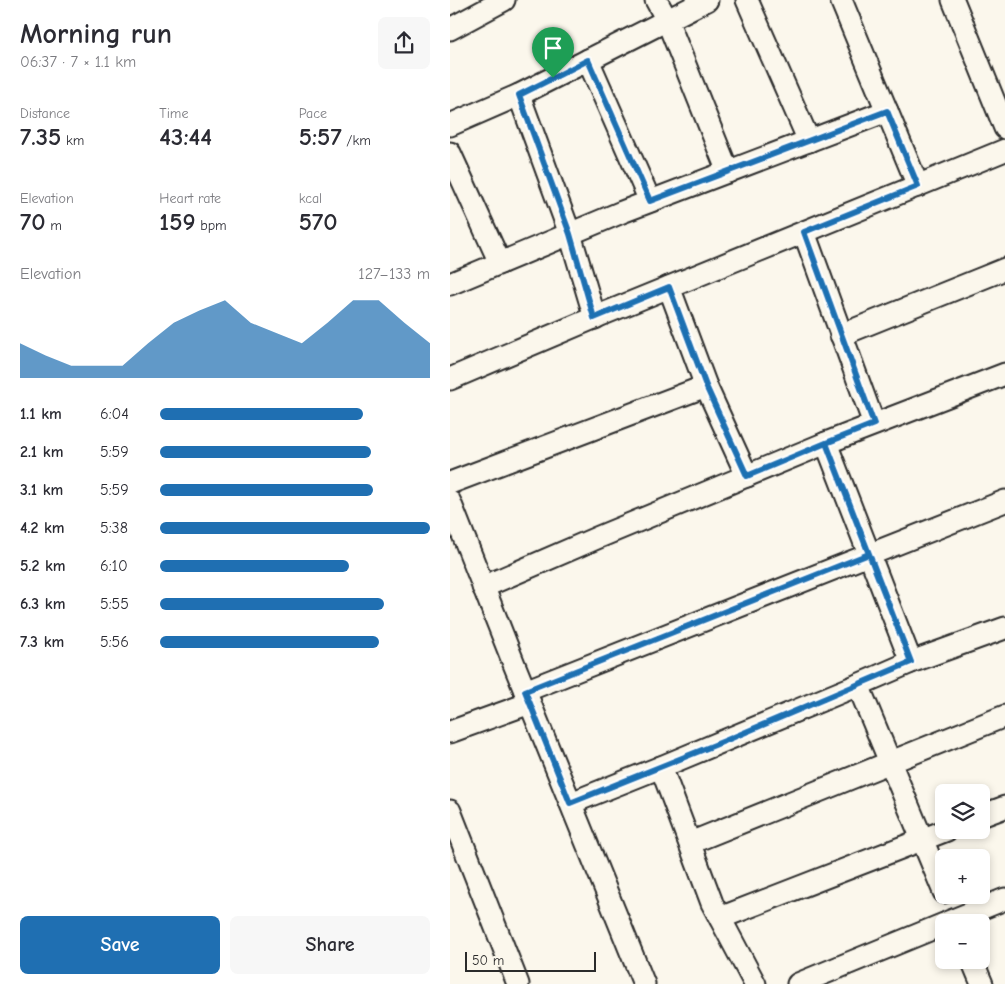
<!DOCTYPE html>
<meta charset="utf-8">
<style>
:root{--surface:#fff;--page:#f7f7f7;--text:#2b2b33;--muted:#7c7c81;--accent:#1f6fb2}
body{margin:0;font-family:"Comic Neue",sans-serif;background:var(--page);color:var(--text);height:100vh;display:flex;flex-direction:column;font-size:19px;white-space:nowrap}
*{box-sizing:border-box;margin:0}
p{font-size:16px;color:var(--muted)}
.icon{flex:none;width:28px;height:28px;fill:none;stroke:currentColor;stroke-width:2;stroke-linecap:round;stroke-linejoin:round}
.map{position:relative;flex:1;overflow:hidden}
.drawer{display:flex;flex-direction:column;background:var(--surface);width:450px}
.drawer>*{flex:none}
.fabs{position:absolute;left:485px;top:784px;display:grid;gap:10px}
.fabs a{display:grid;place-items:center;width:55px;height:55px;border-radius:8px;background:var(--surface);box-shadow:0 2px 8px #0003;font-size:25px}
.scale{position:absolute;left:15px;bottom:12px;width:131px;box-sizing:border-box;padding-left:5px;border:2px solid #2b2b2b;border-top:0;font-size:14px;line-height:18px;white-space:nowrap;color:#2b2b2b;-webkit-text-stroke:4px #fbf7ec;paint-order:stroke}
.pin{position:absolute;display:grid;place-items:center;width:42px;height:42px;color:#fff;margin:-51px -21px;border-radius:50% 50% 50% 0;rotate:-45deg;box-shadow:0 0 5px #0007}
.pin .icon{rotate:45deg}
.round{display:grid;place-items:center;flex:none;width:52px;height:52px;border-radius:8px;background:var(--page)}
.summary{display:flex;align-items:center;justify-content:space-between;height:85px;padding:0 20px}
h1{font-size:28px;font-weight:700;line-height:38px}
.metrics{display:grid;grid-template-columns:repeat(3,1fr);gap:8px;height:85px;padding:5px 20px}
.metrics div{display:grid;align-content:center}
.metrics b{font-size:25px;font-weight:700}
.metrics small{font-size:14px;font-weight:400}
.metrics p{font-size:14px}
.chart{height:140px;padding:10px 20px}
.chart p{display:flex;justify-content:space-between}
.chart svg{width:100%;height:90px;margin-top:5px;fill:var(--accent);opacity:.7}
.cta{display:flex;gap:10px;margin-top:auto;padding:10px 20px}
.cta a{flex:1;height:58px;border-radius:8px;background:var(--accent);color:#fff;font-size:20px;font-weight:700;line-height:58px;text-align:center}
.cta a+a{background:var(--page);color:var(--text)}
ul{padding:0 20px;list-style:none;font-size:16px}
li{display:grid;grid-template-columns:80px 60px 1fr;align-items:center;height:38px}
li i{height:12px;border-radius:6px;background:var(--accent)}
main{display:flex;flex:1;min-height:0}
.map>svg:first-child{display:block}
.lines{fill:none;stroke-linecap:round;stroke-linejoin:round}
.street-casing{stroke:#2b2b2b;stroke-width:25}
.street{stroke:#fbf7ec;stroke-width:21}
.route-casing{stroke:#fff;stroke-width:10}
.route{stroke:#1f6fb2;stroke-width:6}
</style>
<main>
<section class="drawer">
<div class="summary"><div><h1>Morning run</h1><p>06:37 · 7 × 1.1 km</p></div><a class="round"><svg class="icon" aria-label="share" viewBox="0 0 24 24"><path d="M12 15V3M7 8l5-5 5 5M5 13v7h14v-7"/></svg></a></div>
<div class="metrics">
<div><p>Distance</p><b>7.35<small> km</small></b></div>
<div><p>Time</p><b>43:44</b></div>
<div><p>Pace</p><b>5:57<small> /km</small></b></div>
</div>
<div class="metrics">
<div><p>Elevation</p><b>70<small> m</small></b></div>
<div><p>Heart rate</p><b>159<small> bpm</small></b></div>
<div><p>kcal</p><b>570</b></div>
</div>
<div class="chart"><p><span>Elevation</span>127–133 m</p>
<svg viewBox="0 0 160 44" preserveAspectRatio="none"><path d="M0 44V27L10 33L20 38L30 38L40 38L50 27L60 17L70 11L80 6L90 17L100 22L110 27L120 17L130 6L140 6L150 17L160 27V44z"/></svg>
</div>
<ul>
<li><b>1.1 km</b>6:04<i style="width:75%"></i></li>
<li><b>2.1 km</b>5:59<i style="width:78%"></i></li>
<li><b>3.1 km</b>5:59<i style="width:79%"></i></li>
<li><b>4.2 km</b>5:38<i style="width:100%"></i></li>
<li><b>5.2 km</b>6:10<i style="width:70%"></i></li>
<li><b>6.3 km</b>5:55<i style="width:83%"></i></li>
<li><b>7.3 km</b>5:56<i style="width:81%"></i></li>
</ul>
<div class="cta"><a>Save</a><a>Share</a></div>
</section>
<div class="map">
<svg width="555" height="984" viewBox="0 0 555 984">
<rect width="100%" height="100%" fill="#fbf7ec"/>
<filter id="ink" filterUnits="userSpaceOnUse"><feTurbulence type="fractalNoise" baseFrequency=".02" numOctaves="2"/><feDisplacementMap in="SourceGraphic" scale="10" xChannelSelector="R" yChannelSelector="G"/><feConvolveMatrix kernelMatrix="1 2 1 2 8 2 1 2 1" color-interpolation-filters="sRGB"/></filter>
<g filter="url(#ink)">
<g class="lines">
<g class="street-casing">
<g id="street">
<path d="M206 0 217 20 278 172"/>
<path d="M297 0 359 141"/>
<path d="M391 0 468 186"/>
<path d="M503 0 555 128"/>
<path d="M0 29 54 0"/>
<path d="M138 60 200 201"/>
<path d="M69 95 120 234 145 318"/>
<path d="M0 125 69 95 257 0"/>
<path d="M0 153 50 263"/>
<path d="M354 232 424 424"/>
<path d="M0 284 172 212 437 111"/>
<path d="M219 287 256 386 297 476"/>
<path d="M391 335 555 269"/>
<path d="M0 379 153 314 555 150"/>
<path d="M376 443 461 662"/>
<path d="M0 483 256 386"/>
<path d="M0 502 64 664 194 984"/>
<path d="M33 587 149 537 376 443 555 374"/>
<path d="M408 685 494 892"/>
<path d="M75 691 555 501"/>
<path d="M0 732 80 703"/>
<path d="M211 767 262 903 305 984"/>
<path d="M121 803 211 767 408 685 461 662 555 628"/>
<path d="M0 811 68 984"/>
<path d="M531 816 555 807"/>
<path d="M240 843 555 716"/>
<path d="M270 918 497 830"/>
<path d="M498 922 555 899"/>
<path d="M522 960 532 984"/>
<path d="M348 984 494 924"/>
</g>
</g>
<use href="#street" class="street"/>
</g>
</g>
<g class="lines" filter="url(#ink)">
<g class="route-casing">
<path id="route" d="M103 78 69 95 120 234 144 318 219 287 256 386 297 476 376 443 419 554 75 691 120 803 277 740 461 662 376 443 424 424 354 232 468 186 437 111 200 201 138 60 103 78"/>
</g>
<use href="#route" class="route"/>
</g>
</svg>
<div class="fabs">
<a><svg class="icon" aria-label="layers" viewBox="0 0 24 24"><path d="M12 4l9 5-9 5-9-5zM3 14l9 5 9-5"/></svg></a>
<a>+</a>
<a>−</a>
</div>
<div class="scale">50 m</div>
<div class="pin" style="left:103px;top:78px;background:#1e9e55"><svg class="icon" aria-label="arrive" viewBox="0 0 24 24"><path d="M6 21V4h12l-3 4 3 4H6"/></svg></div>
</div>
</main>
